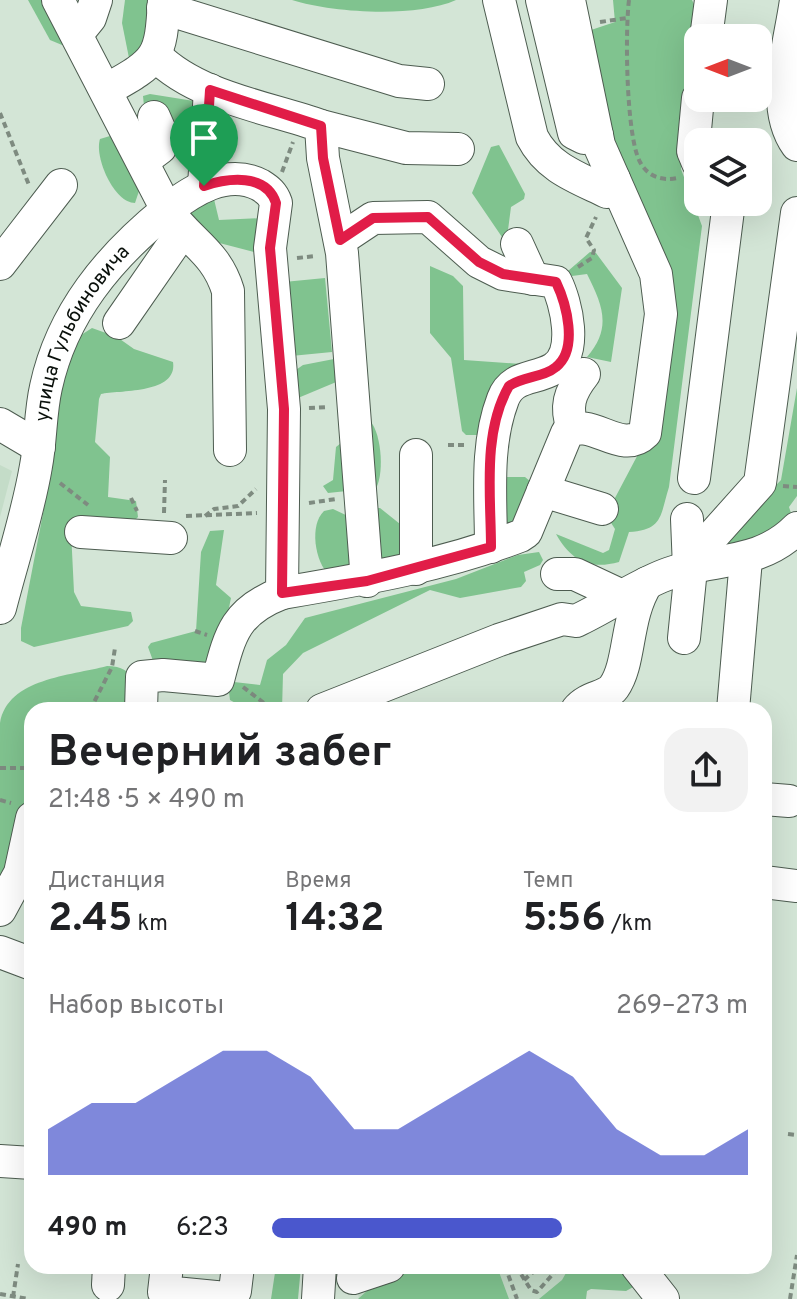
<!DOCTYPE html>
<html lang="ru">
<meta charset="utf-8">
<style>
:root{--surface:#fff;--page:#f2f2f2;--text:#202124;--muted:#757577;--accent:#4a57cd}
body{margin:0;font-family:Overpass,sans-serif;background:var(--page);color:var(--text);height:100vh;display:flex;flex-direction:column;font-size:30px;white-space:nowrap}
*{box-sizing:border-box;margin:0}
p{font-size:26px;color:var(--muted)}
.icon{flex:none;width:44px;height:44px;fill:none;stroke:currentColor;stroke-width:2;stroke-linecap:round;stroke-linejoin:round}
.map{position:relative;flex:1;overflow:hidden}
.details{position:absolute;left:24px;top:702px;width:748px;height:572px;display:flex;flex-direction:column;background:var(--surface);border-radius:24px;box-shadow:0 8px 32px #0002}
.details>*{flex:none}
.needle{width:52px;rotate:270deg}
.buttons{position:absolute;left:684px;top:24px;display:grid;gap:16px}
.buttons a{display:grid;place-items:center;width:88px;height:88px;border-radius:16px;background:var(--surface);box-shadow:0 8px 32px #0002;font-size:40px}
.pin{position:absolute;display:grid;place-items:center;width:68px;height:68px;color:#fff;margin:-82px -34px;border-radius:50% 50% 50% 0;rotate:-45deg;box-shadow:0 0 8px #0007}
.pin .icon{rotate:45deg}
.round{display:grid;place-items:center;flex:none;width:84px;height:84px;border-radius:24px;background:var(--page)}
.summary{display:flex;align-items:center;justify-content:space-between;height:136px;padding:0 24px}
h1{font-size:44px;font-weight:700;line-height:60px}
.stats{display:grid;grid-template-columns:repeat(3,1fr);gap:12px;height:136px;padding:8px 24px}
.stats div{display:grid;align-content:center}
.stats b{font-size:40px;font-weight:700}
.stats small{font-size:22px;font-weight:400}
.stats p{font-size:22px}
.chart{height:224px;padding:16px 24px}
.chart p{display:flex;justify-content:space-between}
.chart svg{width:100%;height:144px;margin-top:8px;fill:var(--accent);opacity:.7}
ul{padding:0 24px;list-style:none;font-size:26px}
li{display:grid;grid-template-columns:128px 96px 1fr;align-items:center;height:60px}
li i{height:20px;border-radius:10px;background:var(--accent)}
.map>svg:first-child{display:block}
.built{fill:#c4dcc8}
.green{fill:#80c38f}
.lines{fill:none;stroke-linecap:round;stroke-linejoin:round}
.minor-casing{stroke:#4d5c50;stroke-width:34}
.path{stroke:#7e8b80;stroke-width:4;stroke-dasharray:6 4;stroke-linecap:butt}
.minor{stroke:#fff;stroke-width:32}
.route-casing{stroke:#fff;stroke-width:16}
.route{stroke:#e11d48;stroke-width:10}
.labels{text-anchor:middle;stroke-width:6;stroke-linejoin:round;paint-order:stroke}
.street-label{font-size:20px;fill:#0a100b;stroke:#d3e5d6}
</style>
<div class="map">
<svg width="797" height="1299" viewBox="0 0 797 1299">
<rect width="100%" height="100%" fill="#d3e5d6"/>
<g class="built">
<path d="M0 465 12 471 0 517Z"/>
<path d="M335 1266H571V1299H359L358 1293 334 1284Z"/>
</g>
<g class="green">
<path d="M28 0H46L64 37 62 45 50 40Z"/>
<path d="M125 0H156L144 46 129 58 122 23Z"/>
<path d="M292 0H456C416 18 333 13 292 0Z"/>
<path d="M613 0H692L697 10 681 169 702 226 669 487C660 516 663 530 629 532L619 562C590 570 571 561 556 534L603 553 609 550 615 529 606 515 644 443 667 312 604 143 588 31 615 22Z"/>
<path d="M150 94 194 101 190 159 191 134 170 131 144 106 143 96Z"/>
<path d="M110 136 114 138 140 188 135 203C114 203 94 157 100 139Z"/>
<path d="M499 145 525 194 524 199 511 207 508 230 511 240H504L472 193 491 147Z"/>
<path d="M213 195 219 220 263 218 258 250 254 252 204 239 183 204Z"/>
<path d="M590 252 596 253 622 288 611 362 587 357C612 328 603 306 587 274L572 276 568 271Z"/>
<path d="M430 266 453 276 463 286 464 360 521 364 482 435H466L462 431 451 358 430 333Z"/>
<path d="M325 278 332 352 291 356 284 282Z"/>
<path d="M92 328 117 337 134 349 173 362C178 394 120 390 101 394L99 399 95 442 110 457 108 497 136 501 138 517 134 521 71 531 74 592 81 606 131 612 133 621 128 626 34 647 21 641V628L50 477 59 396 78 337Z"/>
<path d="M334 359 341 363V380L298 398 293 372 303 365Z"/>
<path d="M797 388V496L789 507 792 516 771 540 714 549 781 480Z"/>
<path d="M370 421C382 433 385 479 374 491Z"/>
<path d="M341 443 347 491 328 493 323 486 333 480 336 447Z"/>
<path d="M506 455 507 477H525L531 482 522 518 503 526Z"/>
<path d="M374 508H380L405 528 408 557 379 569Z"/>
<path d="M333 509 350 517 354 567 329 575C315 562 309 525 324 511Z"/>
<path d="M224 530 216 585 231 598 216 670 156 669 148 647 151 643 196 631 201 552 210 531Z"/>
<path d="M539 552 543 560 540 565 524 572 526 581 521 587 460 598 430 590 303 653 283 674 282 710H248L230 700 229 692 234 682 260 685 267 660 286 645 305 618 456 579 518 555Z"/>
<path d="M107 666C138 667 132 684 136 710H32V774L26 778 24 807 0 886V723C8 678 70 676 107 666Z"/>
<path d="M276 1266H301L298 1299H271Z"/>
<path d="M414 1266H500L499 1272 509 1299H358L379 1280Z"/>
<path d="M570 1266H626L635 1286 626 1291 591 1289 587 1291 586 1299H539L562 1280Z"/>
</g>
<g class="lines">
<g class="minor-casing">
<g id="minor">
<path d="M499 0 532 137C548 168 576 177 607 192L614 179"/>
<path d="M542 0 574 133 584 138 597 135"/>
<path d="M796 0C790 45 769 106 797 145"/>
<path d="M163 8 399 81 428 84"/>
<path d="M77 34 90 18 96 0"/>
<path d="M706 38 711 0"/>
<path d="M156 56C197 97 267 107 321 126L323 158 342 253 367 581"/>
<path d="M108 89C158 61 161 58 164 0"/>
<path d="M321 126 406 148 458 149"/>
<path d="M144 160 160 148 161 133 154 117"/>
<path d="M698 163 693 151 698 98"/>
<path d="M204 186 210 90"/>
<path d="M340 240 373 218 428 217 479 262 503 274 556 282C566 302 579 354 553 369 534 380 512 375 503 399 485 446 491 498 491 547"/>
<path d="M517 244 533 279"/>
<path d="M0 264 61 185"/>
<path d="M119 323 182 232"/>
<path d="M0 424 39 447"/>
<path d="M573 429C565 407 569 393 584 374"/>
<path d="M416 455V569"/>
<path d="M694 478 729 202"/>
<path d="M543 491 602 509"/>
<path d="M687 519 689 568"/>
<path d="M81 532 171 538"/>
<path d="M557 574H575L622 596"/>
<path d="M282 593C364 579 442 566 520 536L526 532 567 433C591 415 621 457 645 433L661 314 656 274 599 145 569 0"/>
<path id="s1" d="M0 608C12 561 28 514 36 466 41 440 40 413 46 387 62 313 109 257 167 210L58 0"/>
<path d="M684 638 692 559 760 483 797 213"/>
<path d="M141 710 142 677 163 675 218 680C230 634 235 611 282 593L284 409 270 248 276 203C273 194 268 190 260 185 227 168 193 190 167 210 189 242 216 251 228 291L230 450"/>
<path d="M322 710 499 640 562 619 576 621C606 607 634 587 665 575 711 557 759 567 797 528"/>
<path d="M577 710C588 696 606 698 614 687 631 663 625 617 647 583"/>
<path d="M733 710 746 559"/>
<path d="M764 799 789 801"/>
<path d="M764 882 797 886"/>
<path d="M0 910 20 873 32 818"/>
<path d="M0 952 32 964"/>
<path d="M0 1161 32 1163"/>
<path d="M167 1266 164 1292 226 1298 235 1291 238 1266"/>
<path d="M637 1266 663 1299"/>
<path d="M353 1278 389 1266"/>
<path d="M108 1285 109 1266"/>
<path d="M318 1299 320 1266"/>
</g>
</g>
<g class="path">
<path d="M629 0C625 31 626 136 640 162 648 177 662 181 677 178"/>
<path d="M600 22 627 18"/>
<path d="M0 113 29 185"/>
<path d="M282 172 293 142"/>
<path d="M297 258 316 256"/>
<path d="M578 267 592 258 594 250 586 238 596 217"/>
<path d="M309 408 328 407"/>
<path d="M448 445H465"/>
<path d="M60 483 88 505"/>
<path d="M783 486 797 487"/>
<path d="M131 498 137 511"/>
<path d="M309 503 336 499"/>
<path d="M164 513 165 480"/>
<path d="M186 516 257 513"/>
<path d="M205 516 214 509 238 506 256 489"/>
<path d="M195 631 207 635"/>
<path d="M243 687 273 710"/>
<path d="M90 710 112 667 115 648"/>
<path d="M0 768H32"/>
<path d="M0 800 11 803"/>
<path d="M788 1134 797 1135"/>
<path d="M505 1266 517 1299"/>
<path d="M516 1266 531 1290 537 1292 560 1266"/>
<path d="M524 1280 540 1266"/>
<path d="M0 1294 28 1299"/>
<path d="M13 1297 18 1264"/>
<path d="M790 1299 797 1255"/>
</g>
<use href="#minor" class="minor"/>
</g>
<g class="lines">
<g class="route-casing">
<path id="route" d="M210 90 321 126 323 158 340 240 373 218 428 217 479 262 503 274 556 282C566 303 579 349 556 367 543 378 523 376 509 386 482 433 491 496 491 547L367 581 282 593 284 409 270 248 276 203C266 173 228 178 204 186Z"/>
</g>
<use href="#route" class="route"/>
</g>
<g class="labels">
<g class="street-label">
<text dy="7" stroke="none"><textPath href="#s1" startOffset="290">улица Гульбиновича</textPath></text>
</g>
</g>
</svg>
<div class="buttons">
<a><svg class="needle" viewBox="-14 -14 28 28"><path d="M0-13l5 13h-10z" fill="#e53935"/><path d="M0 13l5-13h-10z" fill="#757577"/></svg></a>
<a><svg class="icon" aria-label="layers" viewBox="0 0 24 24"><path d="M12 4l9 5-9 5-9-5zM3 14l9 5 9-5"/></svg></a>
</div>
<div class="pin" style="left:204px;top:186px;background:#1e9e55"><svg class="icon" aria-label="arrive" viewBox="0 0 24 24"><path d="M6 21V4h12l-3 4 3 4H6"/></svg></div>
<section class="details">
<div class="summary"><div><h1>Вечерний забег</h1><p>21:48 · 5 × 490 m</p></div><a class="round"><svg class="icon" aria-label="share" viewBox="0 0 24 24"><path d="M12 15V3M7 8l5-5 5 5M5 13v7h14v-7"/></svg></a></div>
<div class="stats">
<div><p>Дистанция</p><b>2.45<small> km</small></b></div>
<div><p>Время</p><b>14:32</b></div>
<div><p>Темп</p><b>5:56<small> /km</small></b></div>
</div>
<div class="chart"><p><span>Набор высоты</span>269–273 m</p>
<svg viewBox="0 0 160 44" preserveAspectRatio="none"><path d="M0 44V30L10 22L20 22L30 14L40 6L50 6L60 14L70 30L80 30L90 22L100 14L110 6L120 14L130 30L140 38L150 38L160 30V44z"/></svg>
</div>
<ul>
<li><b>490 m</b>6:23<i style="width:61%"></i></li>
</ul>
</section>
</div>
